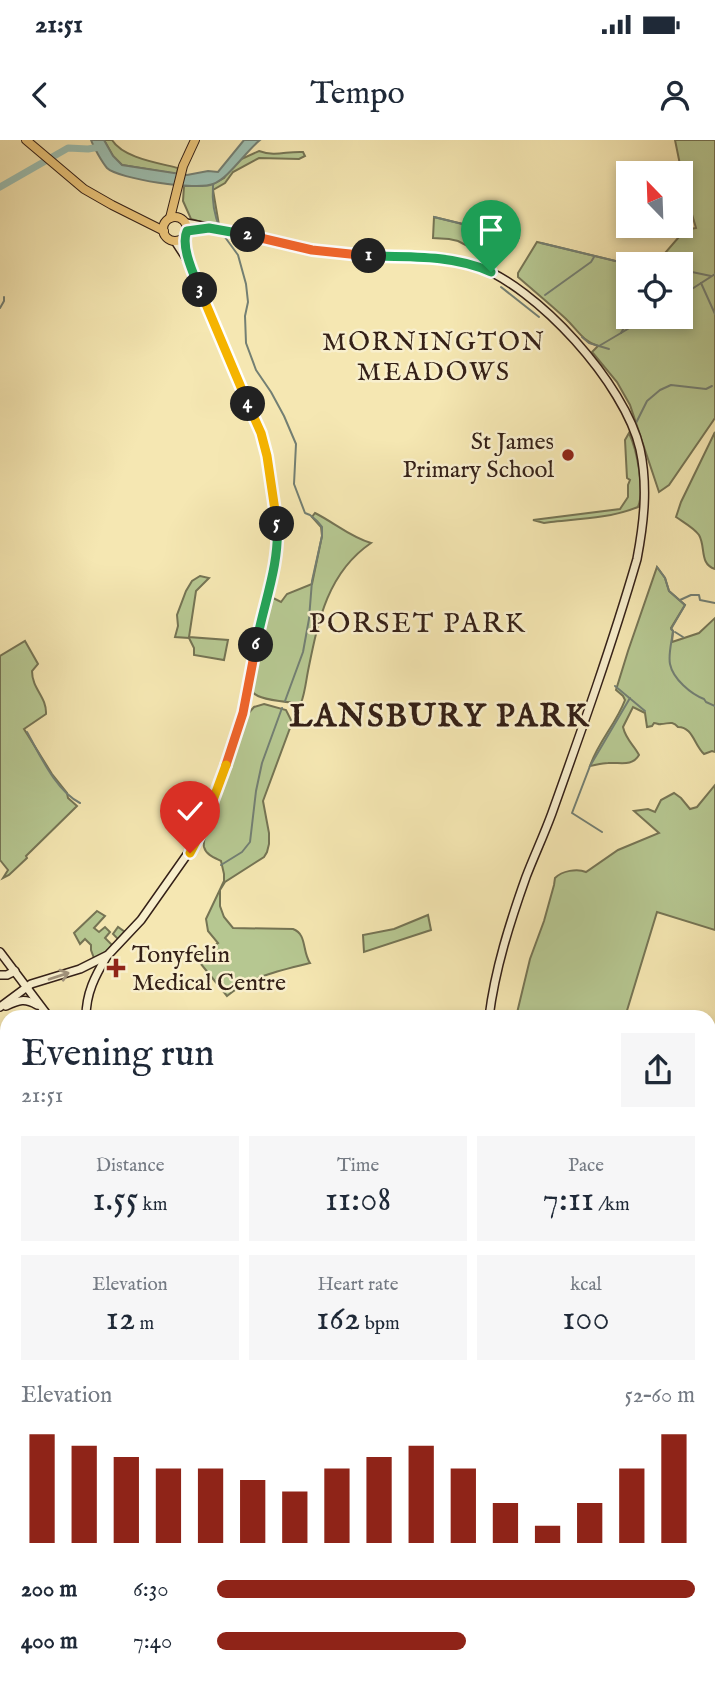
<!DOCTYPE html>
<meta charset="utf-8">
<style>
:root{--surface:#fff;--page:#f6f6f7;--text:#1f2937;--muted:#747a83;--accent:#8f2418}
body{margin:0;font-family:"IM FELL English",serif;background:var(--page);color:var(--text);height:100vh;display:flex;flex-direction:column;font-size:26px;white-space:nowrap}
*{box-sizing:border-box;margin:0}
p{font-size:23px;color:var(--muted)}
.icon{flex:none;width:38px;height:38px;fill:none;stroke:currentColor;stroke-width:2;stroke-linecap:round;stroke-linejoin:round}
.map{position:relative;flex:1;overflow:hidden}
.side{position:absolute;left:0px;top:870px;width:716px;height:674px;display:flex;flex-direction:column;background:var(--surface);border-radius:21px 21px 0 0;box-shadow:0 4px 10px #0003}
.side>*{flex:none}
.needle{width:46px;rotate:337deg}
.fabs{position:absolute;left:616px;top:21px;display:grid;gap:14px}
.fabs a{display:grid;place-items:center;width:77px;height:77px;border-radius:0px;background:var(--surface);box-shadow:0 4px 10px #0003;font-size:35px}
.pin{position:absolute;display:grid;place-items:center;width:60px;height:60px;color:#fff;margin:-72px -30px;border-radius:50% 50% 50% 0;rotate:-45deg;box-shadow:0 0 7px #0007}
.pin .icon{rotate:45deg}
.km{position:absolute;width:35px;height:35px;margin:-18px;border-radius:50%;background:#222;color:#fff;font-size:19px;line-height:35px;text-align:center}
.round{display:grid;place-items:center;flex:none;width:74px;height:74px;border-radius:0px;background:var(--page)}
.headline{display:flex;align-items:center;justify-content:space-between;height:119px;padding:0 21px}
h1{font-size:38px;font-weight:600;line-height:52px}
.metrics{display:grid;grid-template-columns:repeat(3,1fr);gap:10px;height:119px;padding:7px 21px}
.metrics div{display:grid;align-content:center;border-radius:0px;background:var(--page);text-align:center}
.metrics b{font-size:35px;font-weight:600}
.metrics small{font-size:19px;font-weight:400}
.metrics p{font-size:19px}
.chart{height:196px;padding:14px 21px}
.chart p{display:flex;justify-content:space-between}
.chart svg{width:100%;height:126px;margin-top:7px;stroke:var(--accent);stroke-width:6}
ul{padding:0 21px;list-style:none;font-size:23px}
li{display:grid;grid-template-columns:112px 84px 1fr;align-items:center;height:52px}
li i{height:18px;border-radius:9px;background:var(--accent)}
.status{display:flex;justify-content:space-between;align-items:center;height:49px;padding:0 35px;background:var(--surface);direction:ltr}
.status svg{height:19px;fill:currentColor}
header{display:flex;justify-content:space-between;align-items:center;height:91px;padding:0 21px;background:var(--surface);font-size:32px;font-weight:600}
.map>svg:first-child{display:block}
.green{fill:#b6c791;stroke:#757454;stroke-width:2}
.water{fill:#9dbfb1;stroke:#737f73;stroke-width:2}
.lines{fill:none;stroke-linecap:round;stroke-linejoin:round}
.stream{stroke:#737f73;stroke-width:2}
.river{stroke:#9dbfb1;stroke-width:7}
.secondary-casing{stroke:#342017;stroke-width:10}
.primary-casing{stroke:#342017;stroke-width:10}
.secondary{stroke:#f8efcd;stroke-width:7}
.primary{stroke:#eac479;stroke-width:8}
.rail{stroke:#342017;stroke-width:2;stroke-dasharray:12 12;stroke-linecap:butt}
.oneway{stroke:#a0927b}
.split-1-casing{stroke:#fff;stroke-width:14}
.split-2-casing{stroke:#fff;stroke-width:14}
.split-3-casing{stroke:#fff;stroke-width:14}
.split-4-casing{stroke:#fff;stroke-width:14}
.split-5-casing{stroke:#fff;stroke-width:14}
.split-6-casing{stroke:#fff;stroke-width:14}
.split-7-casing{stroke:#fff;stroke-width:14}
.split-8-casing{stroke:#fff;stroke-width:14}
.split-1{stroke:#22a559;stroke-width:9}
.split-2{stroke:#f0652b;stroke-width:9}
.split-3{stroke:#22a559;stroke-width:9}
.split-4{stroke:#f5b400;stroke-width:9}
.split-5{stroke:#f5b400;stroke-width:9}
.split-6{stroke:#22a559;stroke-width:9}
.split-7{stroke:#f0652b;stroke-width:9}
.split-8{stroke:#f5b400;stroke-width:9}
.poi-dot{fill:#8f2418;stroke:#f8efcd;stroke-width:2.5}
.labels{text-anchor:middle;stroke-width:5;stroke-linejoin:round;paint-order:stroke}
.poi-label{font-size:24px;fill:#342017;stroke:#f8efcd;text-anchor:end}
.neighbourhood-label{font-size:26px;letter-spacing:2px;fill:#342017;stroke:#f8efcd}
.quarter-label{font-size:28px;letter-spacing:2px;fill:#342017;stroke:#f8efcd}
.district-label{font-size:32px;font-weight:bold;letter-spacing:2px;fill:#342017;stroke:#f8efcd}
</style>
<div class="status"><b>21:51</b><svg viewBox="0 0 49 12"><path d="M0 12V9h3v3zM5 12V6h3v6zM10 12V3h3v9zM15 12V0h3v12zM26 1h20v11H26zM47 4h2v5h-2z"/></svg></div>
<header><svg class="icon" aria-label="back" viewBox="0 0 24 24"><path d="M15 5l-7 7 7 7"/></svg>Tempo<svg class="icon" aria-label="person" viewBox="0 0 24 24"><circle cx="12" cy="8" r="4"/><path d="M4 21q1-7 8-7t8 7"/></svg></header>
<div class="map">
<svg width="715" height="1543" viewBox="0 0 715 1543">
<rect width="100%" height="100%" fill="#f5e7b2"/>
<filter id="stains"><feTurbulence type="fractalNoise" baseFrequency=".00286" numOctaves="4"/><feColorMatrix values="0 0 0 0 .2 0 0 0 0 .09 0 0 0 0 .02 0 0 0 .5 -.17"/></filter>
<radialGradient id="worn" r=".72"><stop offset=".6" stop-color="#630" stop-opacity="0"/><stop offset="1" stop-color="#630" stop-opacity=".3"/></radialGradient>
<g class="green">
<path d="M104 0H112C123 18 159 23 178 28L177 34 122 25 113 16Z"/>
<path d="M675 0H715V278L669 345 659 352 630 265 617 242 592 212 598 206C582 201 577 189 565 178 550 164 534 151 518 137V133L537 102 628 124V177H681V124L649 123 659 120 685 90 696 88 686 54Z"/>
<path d="M259 11C276 17 286 11 303 12L305 16 299 19 259 18 233 32 225 43 213 50 219 85 205 83 191 79 183 61 184 46 213 44 224 38 237 21Z"/>
<path d="M434 77 500 93 490 122 484 120 481 113 458 101 449 99 433 98Z"/>
<path d="M715 292V429C699 424 706 407 699 395 694 388 683 382 676 377L681 362Z"/>
<path d="M629 293C637 310 645 350 638 367 611 378 580 379 551 382L544 383 533 380 620 369 628 357V345L630 340 627 338 625 300Z"/>
<path d="M315 373C335 383 350 397 371 403 327 433 318 482 308 531 306 541 305 553 301 563 292 563 266 560 258 556 252 553 253 552 250 546L268 459 271 453 273 458 281 462 287 454 312 444 322 396 321 387 312 377Z"/>
<path d="M657 427 665 438 669 451 685 465 671 488 673 491 672 502 699 493 715 478V612L712 611 704 614C694 605 693 587 678 587 672 580 668 584 661 584 659 585 657 583 654 583L652 586 647 587 645 573 633 567 623 587C626 600 634 605 639 615 632 627 620 622 608 623 602 623 596 625 590 626 598 602 616 584 625 560L623 556 616 550 628 511Z"/>
<path d="M200 436 209 438 196 451 189 497 228 500 224 520 194 515V508L189 498 175 497 178 486 177 475 186 451 192 441Z"/>
<path d="M25 501 38 524 32 531C32 549 47 557 46 574L24 589 52 634 67 653 68 658 77 666 26 716 27 718 9 735 3 738 8 730 0 720V516Z"/>
<path d="M264 564 286 570 291 580 290 588 263 661 269 693V704L267 712 264 717 225 742 220 750V766L224 777 233 788 293 789C307 794 302 811 310 823 281 830 250 837 227 856L196 818 218 803 208 791 206 779 224 741V734L221 721C215 718 206 715 204 707 201 692 238 596 246 576L254 567Z"/>
<path d="M715 645V790L657 772 625 877H516L530 819 544 781 554 745 555 738C562 731 577 728 586 732L618 710 659 693 634 671 648 669 655 672 661 660 674 653 681 658 690 669 697 667Z"/>
<path d="M97 771 105 776 94 788 99 792 105 787 110 792 105 798 112 805 119 800 113 794 118 787 125 792 110 810 95 821 91 810V805L85 799 80 804 74 793Z"/>
<path d="M428 775 431 790 364 812 363 795 394 789Z"/>
<path d="M715 1228V1543H487L484 1537 709 1536V1229Z"/>
<path d="M7 1532V1536L111 1537 115 1543H10L6 1539Z"/>
<path d="M211 1537 343 1536 344 1543H202Z"/>
</g>
<path class="water" d="M91 0H104L113 16 122 25 187 35 208 31 218 32 244 0H260C245 12 229 38 213 44 198 51 118 39 107 28 102 22 94 8 91 0Z"/>
<g class="lines">
<g class="stream">
<path d="M213 45C212 59 214 75 220 88"/>
<path d="M434 77 519 98"/>
<path d="M222 93 238 115 246 144 248 162 245 176 246 203 256 230 271 252 284 276 296 304 294 344 305 373 310 375 317 381 322 387V396L312 441 309 479 303 512 285 561"/>
<path d="M541 103 628 124"/>
<path d="M681 134 692 132 711 136"/>
<path d="M701 143 715 174"/>
<path d="M501 147 539 177"/>
<path d="M545 155 591 122 594 117"/>
<path d="M681 156 715 134"/>
<path d="M0 168 4 161V157"/>
<path d="M621 193 630 177"/>
<path d="M582 197 589 203 609 209"/>
<path d="M599 206 648 177"/>
<path d="M636 283 647 261 660 250 671 245 706 249 712 246"/>
<path d="M657 427 665 438 669 451 685 465 671 489 673 491C672 501 668 514 670 524 673 539 691 554 704 559L706 562 715 566"/>
<path d="M680 460 691 455H699L700 460 715 463"/>
<path d="M675 492 683 497"/>
<path d="M615 546 645 571"/>
<path d="M27 592C40 615 56 651 80 663"/>
<path d="M602 692 572 673 590 626 630 558"/>
<path d="M221 725 242 712 250 702 256 651 262 623 282 568"/>
<path d="M0 1533 13 1543"/>
<path d="M233 1536V1538"/>
<path d="M339 1536 340 1543"/>
<path d="M666 1536V1539L671 1543"/>
</g>
<path class="river" d="M0 47 68 8 88 9 100 7"/>
<g class="secondary-casing">
<g id="secondary">
<path d="M186 83C205 87 225 90 244 94 276 101 309 110 342 114 383 118 436 113 474 125 537 146 625 244 640 309 648 346 644 382 637 419 612 505 582 589 552 673 544 695 534 716 526 737 510 782 495 829 489 877"/>
<path d="M187 91 201 89"/>
<path d="M175 101 186 118"/>
<path d="M0 812 49 877"/>
<path d="M0 835H7L15 831"/>
<path d="M6 866C19 860 25 858 37 865"/>
<path d="M0 867 31 844 80 829 108 815 141 780 198 699 230 614 241 582 263 469 273 431 277 408V386L268 322 261 293 194 136 189 122 184 97"/>
<path d="M86 877C86 853 95 836 107 816"/>
<path d="M709 1001H715"/>
<path d="M389 1536 390 1543"/>
</g>
</g>
<g class="primary-casing">
<g id="primary">
<path d="M26 0 84 49 112 65 164 91"/>
<circle cx="175" cy="89" r="12"/>
<path d="M170 78 183 26 195 0"/>
</g>
</g>
<use href="#secondary" class="secondary"/>
<use href="#primary" class="primary"/>
<g class="rail">
<path d="M709 1134 715 1132"/>
<path d="M0 1351 7 1349"/>
</g>
</g>
<defs><path id="oneway-shaft" d="M-6 0H5M1.5-3L5.5 0L1.5 3" fill="none" stroke-width="1.6" stroke-linecap="round" stroke-linejoin="round" transform="scale(1.75)"/></defs>
<use class="oneway" href="#oneway-shaft" transform="translate(59 836) rotate(-18)"/>
<g class="lines">
<g class="split-1-casing">
<path id="split-1" d="M369 116C410 117 454 115 491 132"/>
</g>
<g class="split-2-casing">
<path id="split-2" d="M248 95 312 110 369 116"/>
</g>
<g class="split-3-casing">
<path id="split-3" d="M200 150C194 135 180 106 187 91L209 88 248 95"/>
</g>
<g class="split-4-casing">
<path id="split-4" d="M200 150 248 264"/>
</g>
<g class="split-5-casing">
<path id="split-5" d="M248 264 261 293 267 316 277 384"/>
</g>
<g class="split-6-casing">
<path id="split-6" d="M256 505C263 465 280 425 277 384"/>
</g>
<g class="split-7-casing">
<path id="split-7" d="M226 625 243 573 256 505"/>
</g>
<g class="split-8-casing">
<path id="split-8" d="M190 713 202 690 226 625"/>
</g>
<use href="#split-1" class="split-1"/>
<use href="#split-2" class="split-2"/>
<use href="#split-3" class="split-3"/>
<use href="#split-4" class="split-4"/>
<use href="#split-5" class="split-5"/>
<use href="#split-6" class="split-6"/>
<use href="#split-7" class="split-7"/>
<use href="#split-8" class="split-8"/>
</g>
<g class="poi-dot">
<circle cx="568" cy="315" r="7"/>
<path d="M112.5 817.5h7v7h7v7h-7v7h-7v-7h-7v-7h7z"/>
</g>
<g class="labels">
<g class="poi-label">
<text x="554" y="309">St James<tspan x="554" dy="28">Primary School</tspan></text>
<text x="132" y="822" text-anchor="start">Tonyfelin<tspan x="132" dy="28">Medical Centre</tspan></text>
</g>
<g class="neighbourhood-label">
<text x="434" y="210">MORNINGTON<tspan x="434" dy="30">MEADOWS</tspan></text>
</g>
<g class="quarter-label">
<text x="418" y="492">PORSET PARK</text>
</g>
<g class="district-label">
<text x="440" y="586">LANSBURY PARK</text>
</g>
</g>
<rect width="100%" height="100%" filter="url(#stains)"/>
<rect width="100%" height="100%" fill="url(#worn)"/>
</svg>
<div class="fabs">
<a><svg class="needle" viewBox="-14 -14 28 28"><path d="M0-13l5 13h-10z" fill="#e53935"/><path d="M0 13l5-13h-10z" fill="#747a83"/></svg></a>
<a><svg class="icon" aria-label="locate" viewBox="0 0 24 24"><circle cx="12" cy="12" r="6"/><path d="M12 2v4M12 18v4M2 12h4M18 12h4"/></svg></a>
</div>
<div class="pin" style="left:491px;top:132px;background:#1e9e55"><svg class="icon" aria-label="arrive" viewBox="0 0 24 24"><path d="M6 21V4h12l-3 4 3 4H6"/></svg></div>
<div class="pin" style="left:190px;top:713px;background:#d93025"><svg class="icon" aria-label="check" viewBox="0 0 24 24"><path d="M5 12l5 5 9-10"/></svg></div>
<b class="km" style="left:369px;top:116px">1</b>
<b class="km" style="left:248px;top:95px">2</b>
<b class="km" style="left:200px;top:150px">3</b>
<b class="km" style="left:248px;top:264px">4</b>
<b class="km" style="left:277px;top:384px">5</b>
<b class="km" style="left:256px;top:505px">6</b>
<section class="side">
<div class="headline"><div><h1>Evening run</h1><p>21:51</p></div><a class="round"><svg class="icon" aria-label="share" viewBox="0 0 24 24"><path d="M12 15V3M7 8l5-5 5 5M5 13v7h14v-7"/></svg></a></div>
<div class="metrics">
<div><p>Distance</p><b>1.55<small> km</small></b></div>
<div><p>Time</p><b>11:08</b></div>
<div><p>Pace</p><b>7:11<small> /km</small></b></div>
</div>
<div class="metrics">
<div><p>Elevation</p><b>12<small> m</small></b></div>
<div><p>Heart rate</p><b>162<small> bpm</small></b></div>
<div><p>kcal</p><b>100</b></div>
</div>
<div class="chart"><p><span>Elevation</span>52–60 m</p>
<svg viewBox="0 0 160 44" preserveAspectRatio="none"><path d="M5 44V6M15 44V10M25 44V14M35 44V18M45 44V18M55 44V22M65 44V26M75 44V18M85 44V14M95 44V10M105 44V18M115 44V30M125 44V38M135 44V30M145 44V18M155 44V6"/></svg>
</div>
<ul>
<li><b>200 m</b>6:30<i style="width:100%"></i></li>
<li><b>400 m</b>7:40<i style="width:52%"></i></li>
</ul>
</section>
</div>
